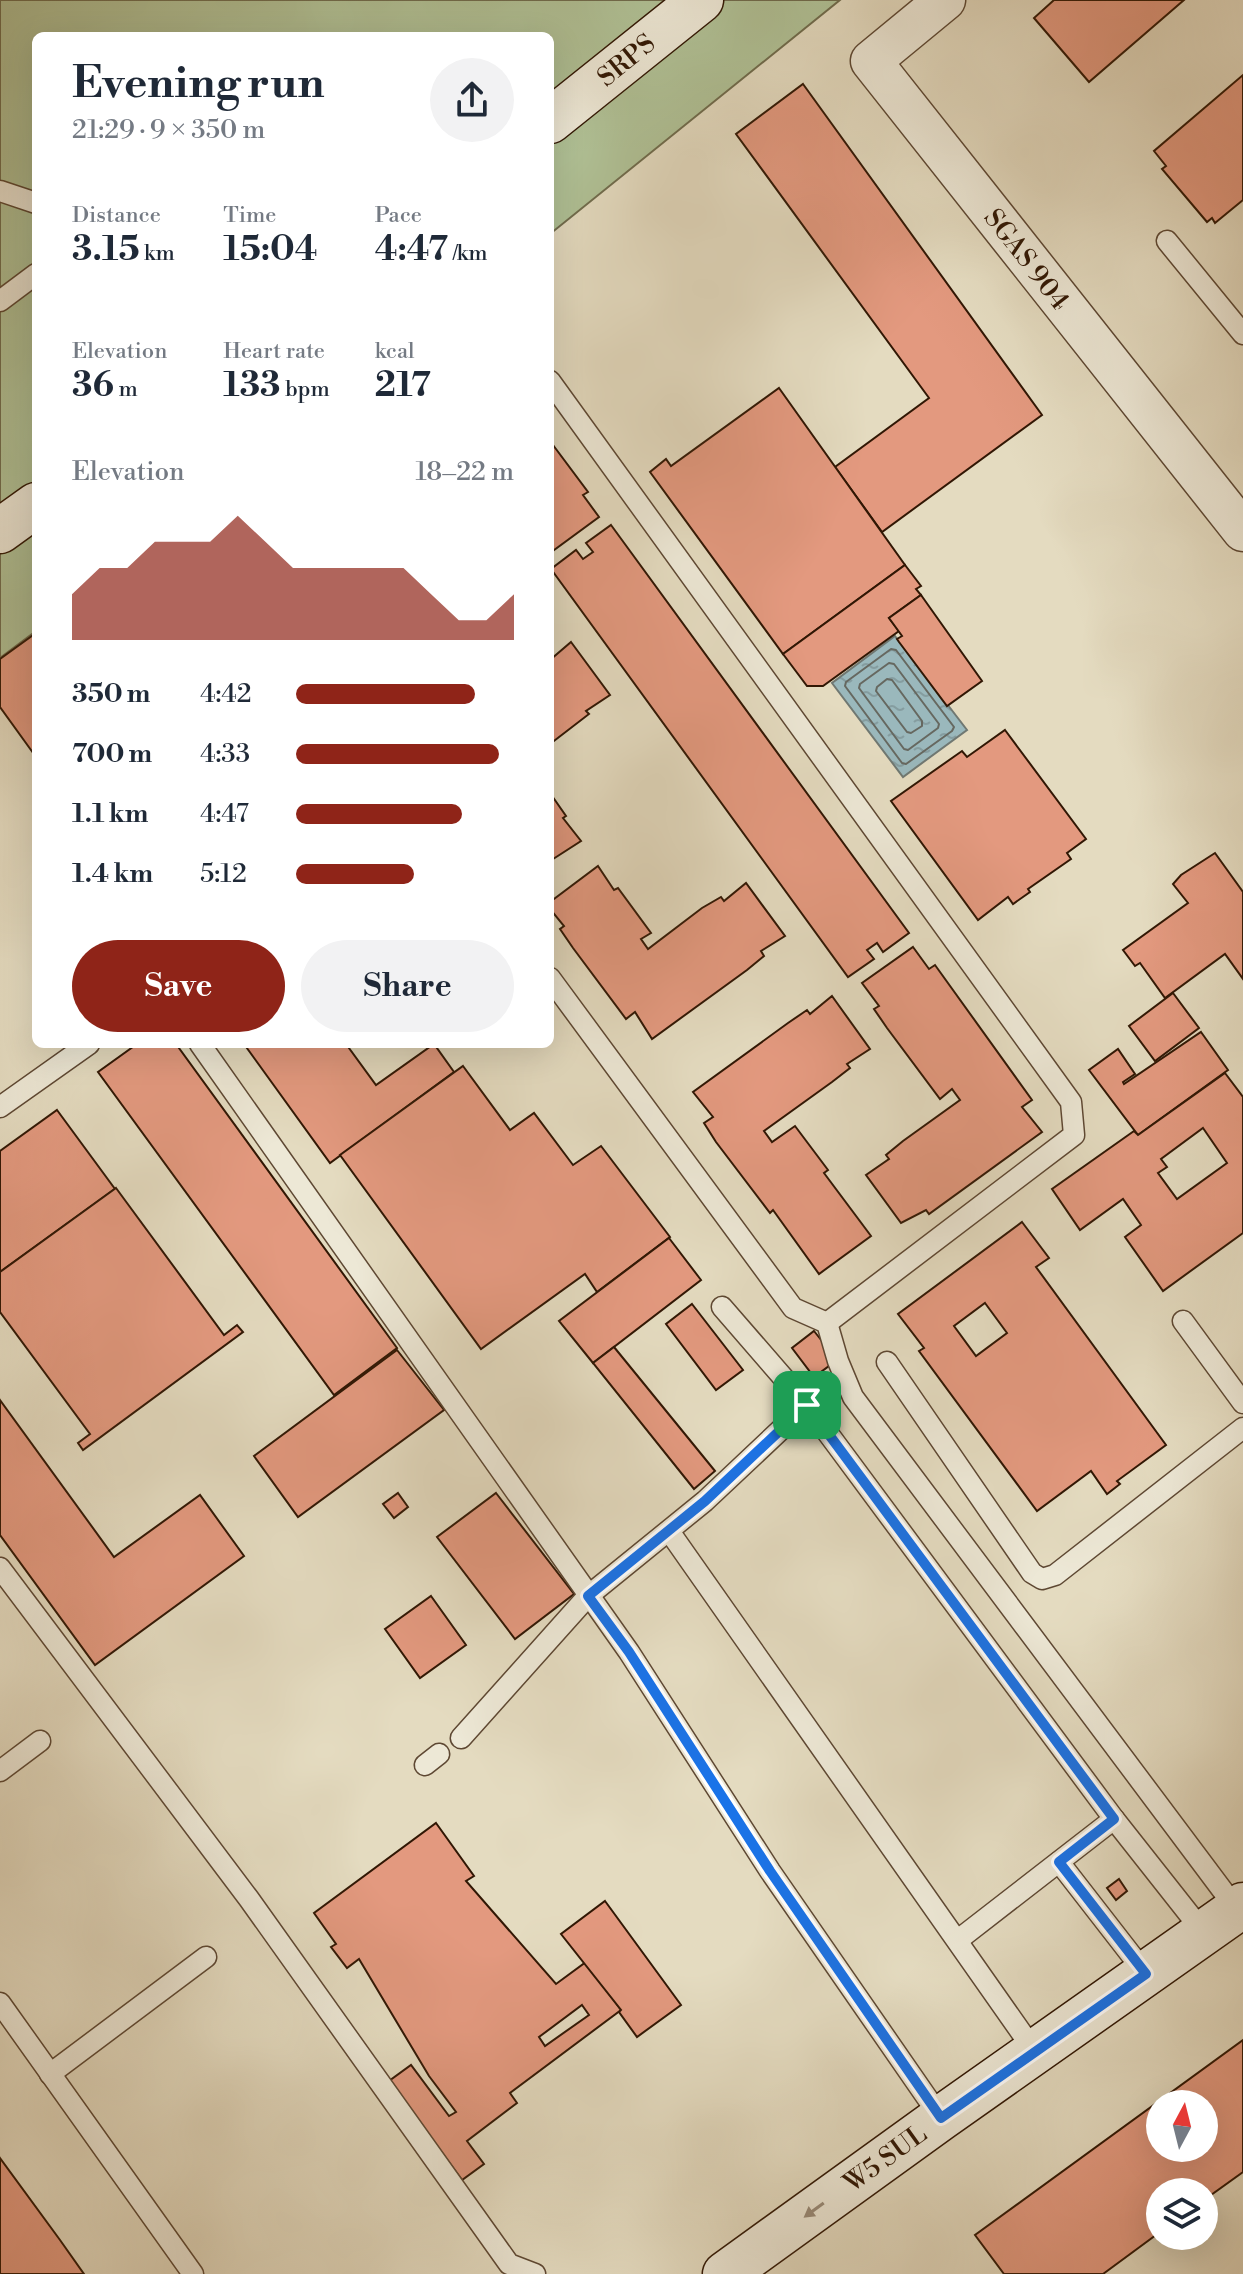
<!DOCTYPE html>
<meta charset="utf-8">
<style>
:root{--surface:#fff;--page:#f2f2f3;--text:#1f2937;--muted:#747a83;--accent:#8f2418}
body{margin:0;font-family:"Libre Bodoni",serif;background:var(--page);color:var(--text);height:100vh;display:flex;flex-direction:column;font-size:30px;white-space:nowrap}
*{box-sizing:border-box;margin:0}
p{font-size:26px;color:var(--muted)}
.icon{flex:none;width:44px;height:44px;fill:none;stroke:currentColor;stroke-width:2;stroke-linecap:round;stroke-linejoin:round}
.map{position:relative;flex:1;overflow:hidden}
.panel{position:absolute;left:32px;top:32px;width:522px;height:1016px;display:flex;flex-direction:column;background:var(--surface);border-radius:12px;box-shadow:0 8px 32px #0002}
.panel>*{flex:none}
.needle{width:52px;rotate:7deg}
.tools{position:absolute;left:1146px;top:2090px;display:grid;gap:16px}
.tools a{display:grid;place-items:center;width:72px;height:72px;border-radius:50%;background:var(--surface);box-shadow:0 8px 32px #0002;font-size:40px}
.pin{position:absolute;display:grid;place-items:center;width:68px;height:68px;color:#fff;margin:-34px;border-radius:16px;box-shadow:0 4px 12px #0006}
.round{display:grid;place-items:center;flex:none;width:84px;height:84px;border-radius:42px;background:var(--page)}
.headline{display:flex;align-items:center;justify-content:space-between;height:136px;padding:0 40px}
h1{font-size:44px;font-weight:800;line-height:60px}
.figures{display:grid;grid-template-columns:repeat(3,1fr);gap:12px;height:136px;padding:8px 40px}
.figures div{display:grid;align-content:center}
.figures b{font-size:34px;font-weight:800}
.figures small{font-size:22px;font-weight:400}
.figures p{font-size:22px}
.chart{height:224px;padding:16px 40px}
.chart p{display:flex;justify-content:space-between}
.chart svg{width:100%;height:144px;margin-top:8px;fill:var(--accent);opacity:.7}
.cta{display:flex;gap:16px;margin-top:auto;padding:16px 40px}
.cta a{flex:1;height:92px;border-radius:48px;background:var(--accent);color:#fff;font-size:32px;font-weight:800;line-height:92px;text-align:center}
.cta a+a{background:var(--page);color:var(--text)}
ul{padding:0 40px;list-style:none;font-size:26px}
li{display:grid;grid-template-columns:128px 96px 1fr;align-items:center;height:60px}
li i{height:20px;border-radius:10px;background:var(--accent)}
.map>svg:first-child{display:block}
.park{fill:#b0c196;stroke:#706c4d;stroke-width:2}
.water{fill:url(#water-ripples);stroke:#707872;stroke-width:2}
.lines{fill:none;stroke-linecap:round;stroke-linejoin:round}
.shore{stroke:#666860;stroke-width:2}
.building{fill:#e3997f;stroke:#311704;stroke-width:2;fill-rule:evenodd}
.lane-casing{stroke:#5e4833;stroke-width:23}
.street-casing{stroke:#5e4833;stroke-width:43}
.secondary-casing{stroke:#311704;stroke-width:47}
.lane{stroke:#ede8d6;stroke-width:20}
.street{stroke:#ede8d6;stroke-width:40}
.secondary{stroke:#ede8d6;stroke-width:44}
.oneway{fill:#988a78}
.route-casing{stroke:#fff;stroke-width:16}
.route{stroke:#1a73e8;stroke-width:10}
.labels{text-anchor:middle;stroke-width:7;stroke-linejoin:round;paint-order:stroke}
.street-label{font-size:26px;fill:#311704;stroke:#ede8d6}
</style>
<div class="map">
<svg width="1243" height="2274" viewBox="0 0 1243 2274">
<defs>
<pattern id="water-ripples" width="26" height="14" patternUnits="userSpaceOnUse" patternTransform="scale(2)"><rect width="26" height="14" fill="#9ab8bc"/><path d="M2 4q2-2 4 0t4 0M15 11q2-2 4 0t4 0" fill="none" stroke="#859da0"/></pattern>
</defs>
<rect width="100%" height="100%" fill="#e4dbc0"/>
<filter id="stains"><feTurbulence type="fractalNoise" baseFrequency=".0025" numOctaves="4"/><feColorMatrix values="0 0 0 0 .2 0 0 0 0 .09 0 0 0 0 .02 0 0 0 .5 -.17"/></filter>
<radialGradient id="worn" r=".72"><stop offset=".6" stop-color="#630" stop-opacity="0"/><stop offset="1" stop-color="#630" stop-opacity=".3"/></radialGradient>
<path class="park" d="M0 0H840L550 234V36H36V631L0 658Z"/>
<path class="water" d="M895 636 967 730 903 777 832 683Z"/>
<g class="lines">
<g class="shore">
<path d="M891 649 896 650 954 727 952 731 906 764 902 763 845 686 846 682Z"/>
<path d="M889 663 894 664 939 724 938 728 908 750 904 749 859 688 860 684Z"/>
<path d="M887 679 892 680 922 721V726L911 733 907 732 876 691 877 687Z"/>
</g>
</g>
<g class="building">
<path d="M1054 0H1184L1089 82 1034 18Z"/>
<path d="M1243 75V200L1215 223 1212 218 1207 222 1162 169 1166 166 1154 151Z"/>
<path d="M803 84 1042 415 882 532 835 467 929 398 736 134Z"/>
<path d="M779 388 905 565 783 654 650 472 666 459 671 466Z"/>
<path d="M550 441 588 492 583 495 599 517 550 553Z"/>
<path d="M611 525 909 933 883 952 877 943 867 950 874 959 848 977 551 569 576 550 583 559 593 552 586 543Z"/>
<path d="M905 565 921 586 916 589 921 595 889 618 899 631 823 686H807L783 654Z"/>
<path d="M921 595 982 681 947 706 899 642 897 639 902 636 889 618Z"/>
<path d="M36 633V757L0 707V659Z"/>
<path d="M571 642 610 695 586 711 589 714 550 744V660Z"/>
<path d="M1005 730 1086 839 1067 853 1071 859 1028 889 1030 892 1013 904 1008 897 978 920 891 801 962 751 967 757Z"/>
<path d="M550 793 566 816 563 818 581 841 550 861Z"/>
<path d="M1215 853 1243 892V979L1225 954 1165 998 1140 963 1135 966 1123 950 1188 903 1173 884 1181 875Z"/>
<path d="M598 866 614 890 618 888 651 933 641 939 648 949 702 908 721 897 724 901 746 883 785 936 761 951 764 956 747 970 652 1039 635 1012 626 1019 573 948 560 929 564 926 550 909V902Z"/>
<path d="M913 947 929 969 935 965 1032 1100 1022 1107 1042 1132 929 1214 926 1210 901 1223 866 1175 889 1159 886 1155 903 1141 960 1100 952 1089 940 1099 887 1028 874 1009 879 1006 862 983Z"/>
<path d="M1173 993 1199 1028 1155 1061 1129 1026Z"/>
<path d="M832 996 870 1049 847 1064 850 1068 832 1082 764 1131 772 1142 795 1126 828 1170 824 1173 871 1236 819 1274 773 1210 770 1213 716 1142 704 1123 713 1117 693 1092 788 1023 807 1010 810 1014Z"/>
<path d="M1201 1032 1228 1070 1138 1135 1089 1070 1118 1049 1135 1074 1123 1082 1124 1084Z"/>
<path d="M137 1044H176L397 1348 334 1395 98 1072Z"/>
<path d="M244 1044H346L376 1085 434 1044 454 1072 330 1163Z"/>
<path d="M463 1066 510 1130 534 1113 573 1165 601 1146 670 1237 597 1292 585 1274 481 1349 340 1155Z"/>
<path d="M1225 1073 1243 1097V1233L1163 1291 1125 1237 1141 1225 1123 1199 1080 1230 1052 1189 1134 1131 1138 1135ZM1203 1128 1227 1163 1177 1199 1158 1173 1167 1167 1161 1159Z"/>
<path d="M57 1110 115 1189 0 1272V1151Z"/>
<path d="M116 1188 224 1335 237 1325 243 1332 83 1450 78 1443 90 1434 0 1312V1272Z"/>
<path d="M1022 1222 1049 1258 1036 1267 1166 1445 1117 1481 1120 1484 1107 1494 1091 1471 1037 1511 919 1351 924 1348 898 1314ZM985 1303 1007 1333 976 1356 954 1326Z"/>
<path d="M669 1238 701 1280 593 1363 559 1321Z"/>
<path d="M692 1304 743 1370 716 1390 666 1324Z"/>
<path d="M814 1331 837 1360 814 1377 792 1348Z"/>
<path d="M614 1347 715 1471 694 1489 593 1363Z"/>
<path d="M397 1350 444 1410 298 1517 254 1456Z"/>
<path d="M0 1400 114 1557 200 1495 244 1556 95 1665 0 1535Z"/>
<path d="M398 1493 408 1507 394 1518 383 1504Z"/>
<path d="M496 1493 574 1594 515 1639 437 1537Z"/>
<path d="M431 1596 466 1645 420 1678 385 1629Z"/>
<path d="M436 1823 474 1876 466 1881 556 1984 586 1962 621 2010 510 2093 517 2103 467 2141 484 2164 462 2180 389 2081 411 2065 449 2116 456 2112 429 2076 359 1959 347 1968 331 1947 336 1944 314 1913ZM582 2005 589 2015 545 2046 539 2037Z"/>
<path d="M1119 1879 1127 1891 1116 1900 1107 1888Z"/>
<path d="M605 1901 681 2005 637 2037 619 2012 621 2010 561 1934Z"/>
<path d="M1243 2040V2172L1204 2200V2192H1160V2232L1103 2274H1004L975 2235ZM1160 2104H1204V2148H1160Z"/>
<path d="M0 2158 60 2240 84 2274H0Z"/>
</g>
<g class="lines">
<g class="lane-casing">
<g id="lane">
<path d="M0 191 36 203"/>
<path d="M1167 241 1243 334"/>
<path d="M0 301 36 274"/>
<path d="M550 381 1071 1102 1074 1135 827 1323"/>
<path d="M550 978 793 1308 827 1323 838 1361 853 1397 1238 1911"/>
<path d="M200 1044 629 1652 770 1871 941 2118"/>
<path d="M0 1107 89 1044"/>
<path d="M722 1307 807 1405 1114 1819 1204 1933"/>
<path d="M1183 1321 1243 1403"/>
<path d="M887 1362 1032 1573 1042 1579 1055 1575 1243 1428"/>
<path d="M669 1531 1035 2052"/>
<path d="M0 1568 249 1899 509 2264 535 2274"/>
<path d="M461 1738 588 1596 705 1501 807 1405"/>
<path d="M425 1765 439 1754"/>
<path d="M0 1771 40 1741"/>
<path d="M1059 1862 1146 1974"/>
<path d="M958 1940 1114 1819"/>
<path d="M0 2003 193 2274"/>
<path d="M50 2074 206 1957"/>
</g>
</g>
<g class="street-casing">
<path id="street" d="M945 0 871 61 1243 531"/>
</g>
<g class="secondary-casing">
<g id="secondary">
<path d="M550 121 701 0"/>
<path d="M0 531 36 505"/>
<path d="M725 2274 941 2118 1243 1905"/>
</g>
</g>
<use href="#lane" class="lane"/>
<use href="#street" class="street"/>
<use href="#secondary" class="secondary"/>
</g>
<defs><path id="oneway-solid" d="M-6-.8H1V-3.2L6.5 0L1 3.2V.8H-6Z" transform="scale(2)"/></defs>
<use class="oneway" href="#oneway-solid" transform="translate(814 2210) rotate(144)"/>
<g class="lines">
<g class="route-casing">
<path id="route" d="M807 1405 1114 1819 1059 1862 1146 1974 941 2118 770 1871 629 1652 588 1596 705 1501Z"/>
</g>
<use href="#route" class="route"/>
</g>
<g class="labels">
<g class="street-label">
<text transform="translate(626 60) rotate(-39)" y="9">SRPS</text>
<text transform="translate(1027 259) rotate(52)" y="9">SGAS 904</text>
<text transform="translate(885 2158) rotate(-36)" y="9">W5 SUL</text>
</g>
</g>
<rect width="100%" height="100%" filter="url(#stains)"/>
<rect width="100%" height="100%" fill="url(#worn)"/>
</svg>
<div class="tools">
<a><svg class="needle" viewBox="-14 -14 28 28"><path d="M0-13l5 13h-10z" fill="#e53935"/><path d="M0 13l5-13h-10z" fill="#747a83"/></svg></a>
<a><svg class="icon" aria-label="layers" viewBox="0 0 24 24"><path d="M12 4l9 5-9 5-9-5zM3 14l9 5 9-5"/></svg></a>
</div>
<div class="pin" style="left:807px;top:1405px;background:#1e9e55"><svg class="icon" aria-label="arrive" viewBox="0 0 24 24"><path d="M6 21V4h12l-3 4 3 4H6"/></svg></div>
<section class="panel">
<div class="headline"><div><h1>Evening run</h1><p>21:29 · 9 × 350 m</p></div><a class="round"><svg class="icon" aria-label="share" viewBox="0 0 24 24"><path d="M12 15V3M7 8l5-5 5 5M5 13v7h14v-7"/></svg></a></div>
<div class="figures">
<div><p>Distance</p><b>3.15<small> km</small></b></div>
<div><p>Time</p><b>15:04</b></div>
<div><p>Pace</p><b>4:47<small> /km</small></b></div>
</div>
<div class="figures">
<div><p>Elevation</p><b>36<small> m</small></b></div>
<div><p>Heart rate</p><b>133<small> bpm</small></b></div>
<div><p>kcal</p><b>217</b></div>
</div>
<div class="chart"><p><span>Elevation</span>18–22 m</p>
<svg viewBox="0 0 160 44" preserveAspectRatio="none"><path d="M0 44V30L10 22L20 22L30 14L40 14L50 14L60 6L70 14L80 22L90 22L100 22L110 22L120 22L130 30L140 38L150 38L160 30V44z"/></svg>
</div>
<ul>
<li><b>350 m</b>4:42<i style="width:82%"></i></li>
<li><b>700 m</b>4:33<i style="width:93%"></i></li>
<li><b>1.1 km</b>4:47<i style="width:76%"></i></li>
<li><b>1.4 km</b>5:12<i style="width:54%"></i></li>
</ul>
<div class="cta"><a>Save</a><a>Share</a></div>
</section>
</div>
